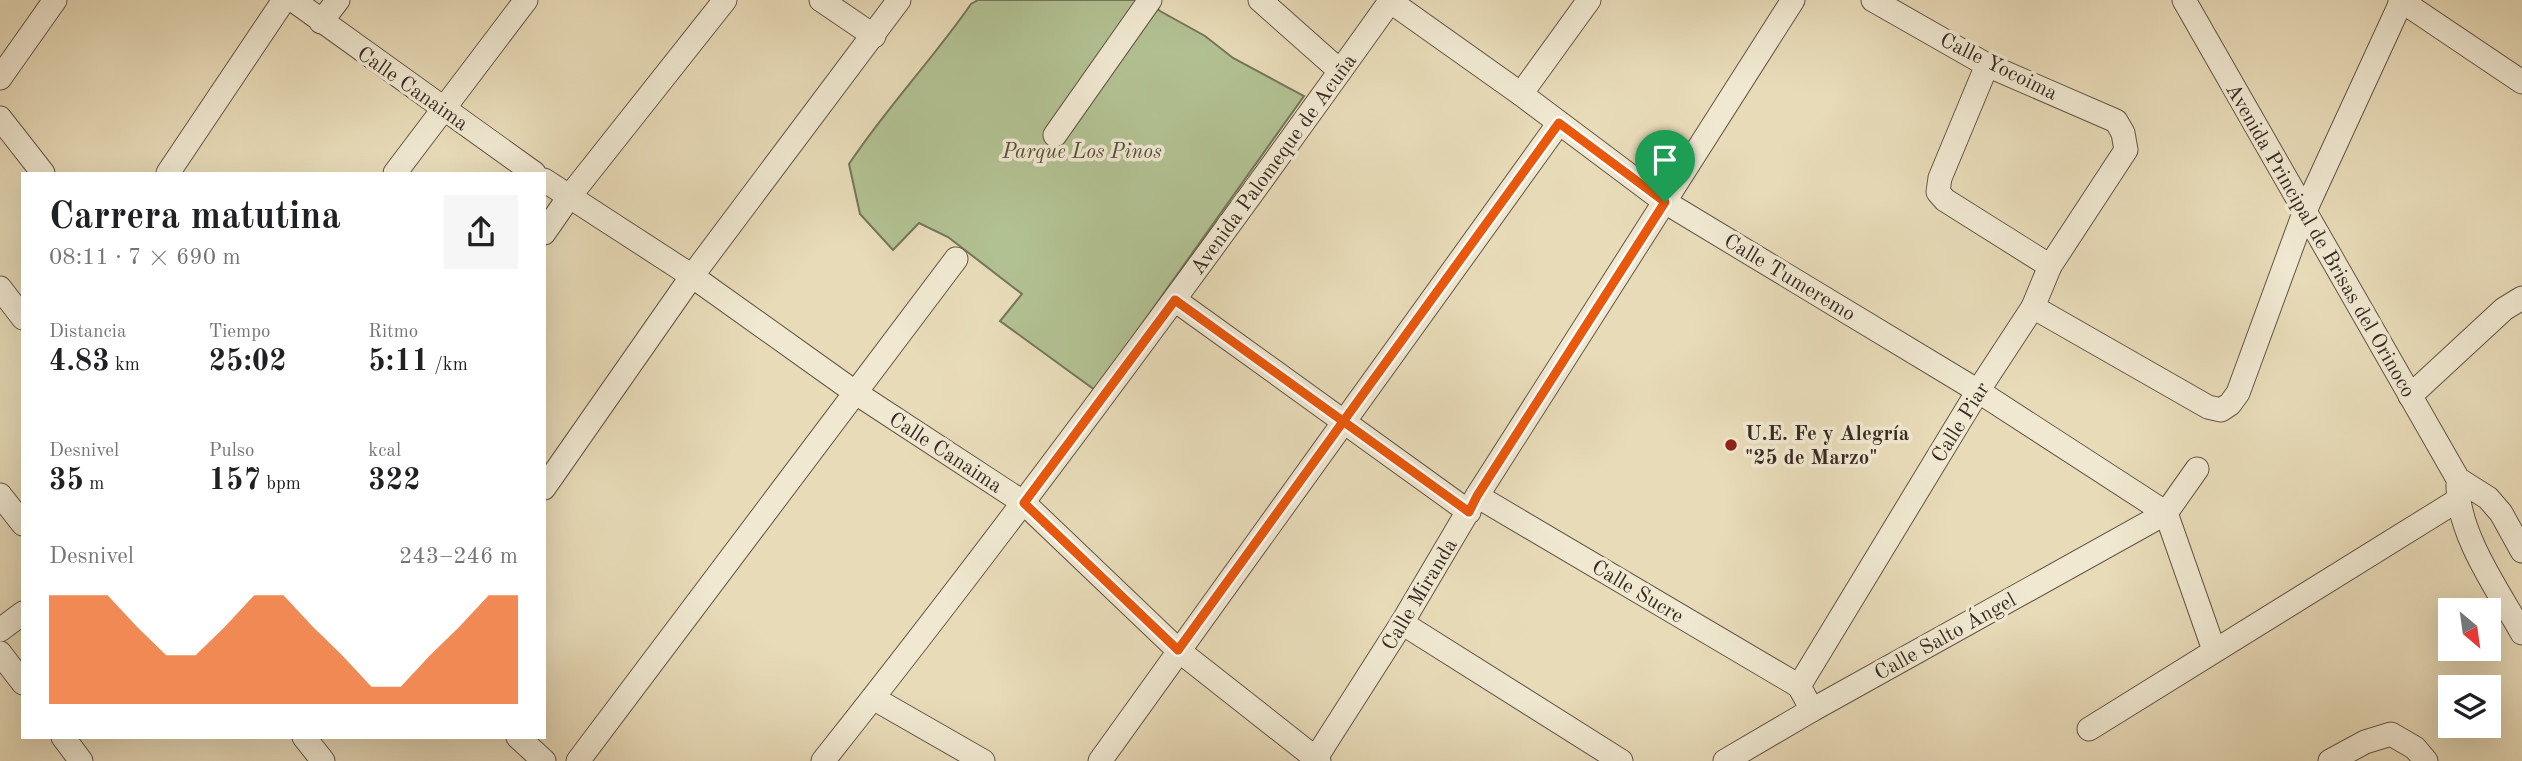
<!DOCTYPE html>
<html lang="es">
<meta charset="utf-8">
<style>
:root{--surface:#fff;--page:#f6f6f6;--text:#202124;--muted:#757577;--accent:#ea580c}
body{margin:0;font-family:"Old Standard TT",serif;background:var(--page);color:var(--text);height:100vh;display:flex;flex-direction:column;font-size:26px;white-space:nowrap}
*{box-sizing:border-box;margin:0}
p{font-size:23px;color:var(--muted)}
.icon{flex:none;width:38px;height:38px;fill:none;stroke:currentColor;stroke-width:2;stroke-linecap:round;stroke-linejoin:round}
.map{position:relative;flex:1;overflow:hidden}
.details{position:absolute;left:21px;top:172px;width:525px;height:567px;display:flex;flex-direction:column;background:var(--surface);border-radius:0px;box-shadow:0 7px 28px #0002}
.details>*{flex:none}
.needle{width:46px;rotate:151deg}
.controls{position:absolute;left:2438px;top:598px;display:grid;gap:14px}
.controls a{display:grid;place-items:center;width:63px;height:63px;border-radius:0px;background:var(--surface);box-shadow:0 7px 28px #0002;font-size:35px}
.pin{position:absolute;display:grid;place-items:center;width:60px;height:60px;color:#fff;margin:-72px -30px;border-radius:50% 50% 50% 0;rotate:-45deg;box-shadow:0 0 7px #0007}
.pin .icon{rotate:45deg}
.round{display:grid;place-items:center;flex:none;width:74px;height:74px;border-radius:0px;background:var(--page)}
.headline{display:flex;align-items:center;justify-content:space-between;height:119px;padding:0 28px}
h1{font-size:38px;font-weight:800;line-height:52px}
.figures{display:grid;grid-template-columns:repeat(3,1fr);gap:10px;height:119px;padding:7px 28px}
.figures div{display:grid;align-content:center}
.figures b{font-size:30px;font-weight:800}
.figures small{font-size:19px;font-weight:400}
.figures p{font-size:19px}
.chart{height:196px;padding:14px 28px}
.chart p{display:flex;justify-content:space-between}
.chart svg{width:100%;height:126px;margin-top:7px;fill:var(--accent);opacity:.7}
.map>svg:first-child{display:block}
.green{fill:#b2c192;stroke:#75765a;stroke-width:2}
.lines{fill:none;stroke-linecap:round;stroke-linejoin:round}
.minor-casing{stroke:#645648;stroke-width:25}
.minor{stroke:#f0e8d1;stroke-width:23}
.route-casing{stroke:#fff;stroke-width:14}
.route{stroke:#ea580c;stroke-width:9}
.poi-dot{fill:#8f2418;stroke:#f0e8d1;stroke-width:2.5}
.labels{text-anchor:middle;stroke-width:7;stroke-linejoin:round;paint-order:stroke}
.street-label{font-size:21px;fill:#382a22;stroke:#f0e8d1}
.park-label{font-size:21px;font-style:italic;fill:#56503e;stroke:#f0e8d1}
.poi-label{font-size:21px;font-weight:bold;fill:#382a22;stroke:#f0e8d1;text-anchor:start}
</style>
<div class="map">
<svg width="2522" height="761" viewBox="0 0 2522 761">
<rect width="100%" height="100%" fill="#e8dbb8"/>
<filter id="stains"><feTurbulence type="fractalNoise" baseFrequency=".00286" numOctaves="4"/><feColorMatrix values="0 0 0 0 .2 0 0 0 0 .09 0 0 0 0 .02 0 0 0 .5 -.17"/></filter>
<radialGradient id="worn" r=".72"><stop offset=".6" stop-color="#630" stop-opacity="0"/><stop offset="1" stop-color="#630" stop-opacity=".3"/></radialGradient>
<path class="green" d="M978 0H1147L1160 11 1205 36 1233 58 1304 96 1095 390 1000 321 1022 294 948 237 919 223 893 250 860 214 849 164C886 108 933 59 971 4Z"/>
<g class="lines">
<g class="minor-casing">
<g id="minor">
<path d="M293 0 534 173"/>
<path d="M821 0 874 36"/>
<path d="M1260 0 1340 71"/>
<path d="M2184 0 2458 479 2488 498 2501 513 2522 551"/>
<path d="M2400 0 2522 82"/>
<path d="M1390 1 1521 94 1665 202 1978 391 2166 513"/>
<path d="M321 22 338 0"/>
<path d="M1987 65 1940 178 1938 192 1945 200 2050 266"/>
<path d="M0 78 55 0"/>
<path d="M1521 94 1589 0"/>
<path d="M0 118 43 173"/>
<path d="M1055 135 1150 0"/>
<path d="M168 173 284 0"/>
<path d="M395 173 526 0"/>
<path d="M544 180 692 276 856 393 1024 503 1178 650 1319 761"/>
<path d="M544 233 569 197 725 0"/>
<path d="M0 288 23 318"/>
<path d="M1175 300 1469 512"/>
<path d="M2033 307 2208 407 2221 410 2230 404 2238 393 2304 213 2402 0"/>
<path d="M2410 396 2504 309 2522 298"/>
<path d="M2458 485C2457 533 2499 592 2522 633"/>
<path d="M544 488 692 276 899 0"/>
<path d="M0 495 23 524"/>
<path d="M1477 496 1799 686"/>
<path d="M2166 513 2214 650"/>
<path d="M1402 623 1621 761"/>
<path d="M0 630 23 613"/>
<path d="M0 653 23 683"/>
<path d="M873 698 983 761"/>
<path d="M1812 710 1799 686 1978 391 2033 307 2050 266 2126 150 2123 133 2116 121 1987 65 1873 0"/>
<path d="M2089 729 2458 500"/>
<path d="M63 737 81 761"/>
<path d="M304 737 323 761"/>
<path d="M518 737 544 761"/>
<path d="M578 761 956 259"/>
<path d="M823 761C1020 513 1207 258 1391 0"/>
<path d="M1100 761 1559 123"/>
<path d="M1314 761 1402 623 1477 496 1793 0"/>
<path d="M1725 761 1812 710 2166 513 2197 469"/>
<path d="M2330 761 2365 742 2391 734 2415 748 2426 761"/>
</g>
</g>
<use href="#minor" class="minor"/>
</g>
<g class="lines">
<g class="route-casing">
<path id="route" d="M1665 202 1559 123C1432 299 1304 474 1178 650L1024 503 1175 300 1469 512 1477 496 1665 202"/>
</g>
<use href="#route" class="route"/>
</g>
<circle class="poi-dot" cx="1731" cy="445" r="7"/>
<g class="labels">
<g class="street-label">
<text transform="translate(1999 66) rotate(26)" y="7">Calle Yocoima</text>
<text transform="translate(413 88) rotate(35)" y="7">Calle Canaima</text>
<text transform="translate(1273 164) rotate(-54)" y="7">Avenida Palomeque de Acuña</text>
<text transform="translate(2321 240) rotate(60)" y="7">Avenida Principal de Brisas del Orinoco</text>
<text transform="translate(1790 277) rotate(31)" y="7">Calle Tumeremo</text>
<text transform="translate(1960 422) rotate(-58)" y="7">Calle Piar</text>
<text transform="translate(946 452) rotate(33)" y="7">Calle Canaima</text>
<text transform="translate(1638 591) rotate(31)" y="7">Calle Sucre</text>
<text transform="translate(1419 594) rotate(-59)" y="7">Calle Miranda</text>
<text transform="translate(1945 636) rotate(-29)" y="7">Calle Salto Ángel</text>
</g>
<g class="park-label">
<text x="1082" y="158">Parque Los Pinos</text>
</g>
<g class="poi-label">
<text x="1745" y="440">U.E. Fe y Alegría<tspan x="1745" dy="24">"25 de Marzo"</tspan></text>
</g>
</g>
<rect width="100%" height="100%" filter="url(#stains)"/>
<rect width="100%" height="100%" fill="url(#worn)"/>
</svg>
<div class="controls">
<a><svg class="needle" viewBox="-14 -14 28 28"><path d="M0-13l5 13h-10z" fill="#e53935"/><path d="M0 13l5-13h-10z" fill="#757577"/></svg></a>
<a><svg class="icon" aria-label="layers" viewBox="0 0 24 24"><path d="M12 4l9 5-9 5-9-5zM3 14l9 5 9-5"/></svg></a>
</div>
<div class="pin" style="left:1665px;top:202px;background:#1e9e55"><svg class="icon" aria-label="arrive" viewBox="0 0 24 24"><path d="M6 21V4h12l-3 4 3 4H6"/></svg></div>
<section class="details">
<div class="headline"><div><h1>Carrera matutina</h1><p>08:11 · 7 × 690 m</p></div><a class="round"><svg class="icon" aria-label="share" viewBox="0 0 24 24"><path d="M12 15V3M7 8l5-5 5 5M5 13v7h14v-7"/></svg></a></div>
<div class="figures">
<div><p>Distancia</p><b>4.83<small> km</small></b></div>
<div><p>Tiempo</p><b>25:02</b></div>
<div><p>Ritmo</p><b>5:11<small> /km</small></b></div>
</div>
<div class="figures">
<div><p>Desnivel</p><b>35<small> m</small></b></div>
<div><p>Pulso</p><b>157<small> bpm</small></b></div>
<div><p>kcal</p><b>322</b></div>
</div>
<div class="chart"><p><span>Desnivel</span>243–246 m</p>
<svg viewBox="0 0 160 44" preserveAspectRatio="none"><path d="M0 44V6L10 6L20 6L30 17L40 27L50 27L60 17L70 6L80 6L90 17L100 27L110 38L120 38L130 27L140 17L150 6L160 6V44z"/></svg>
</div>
</section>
</div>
